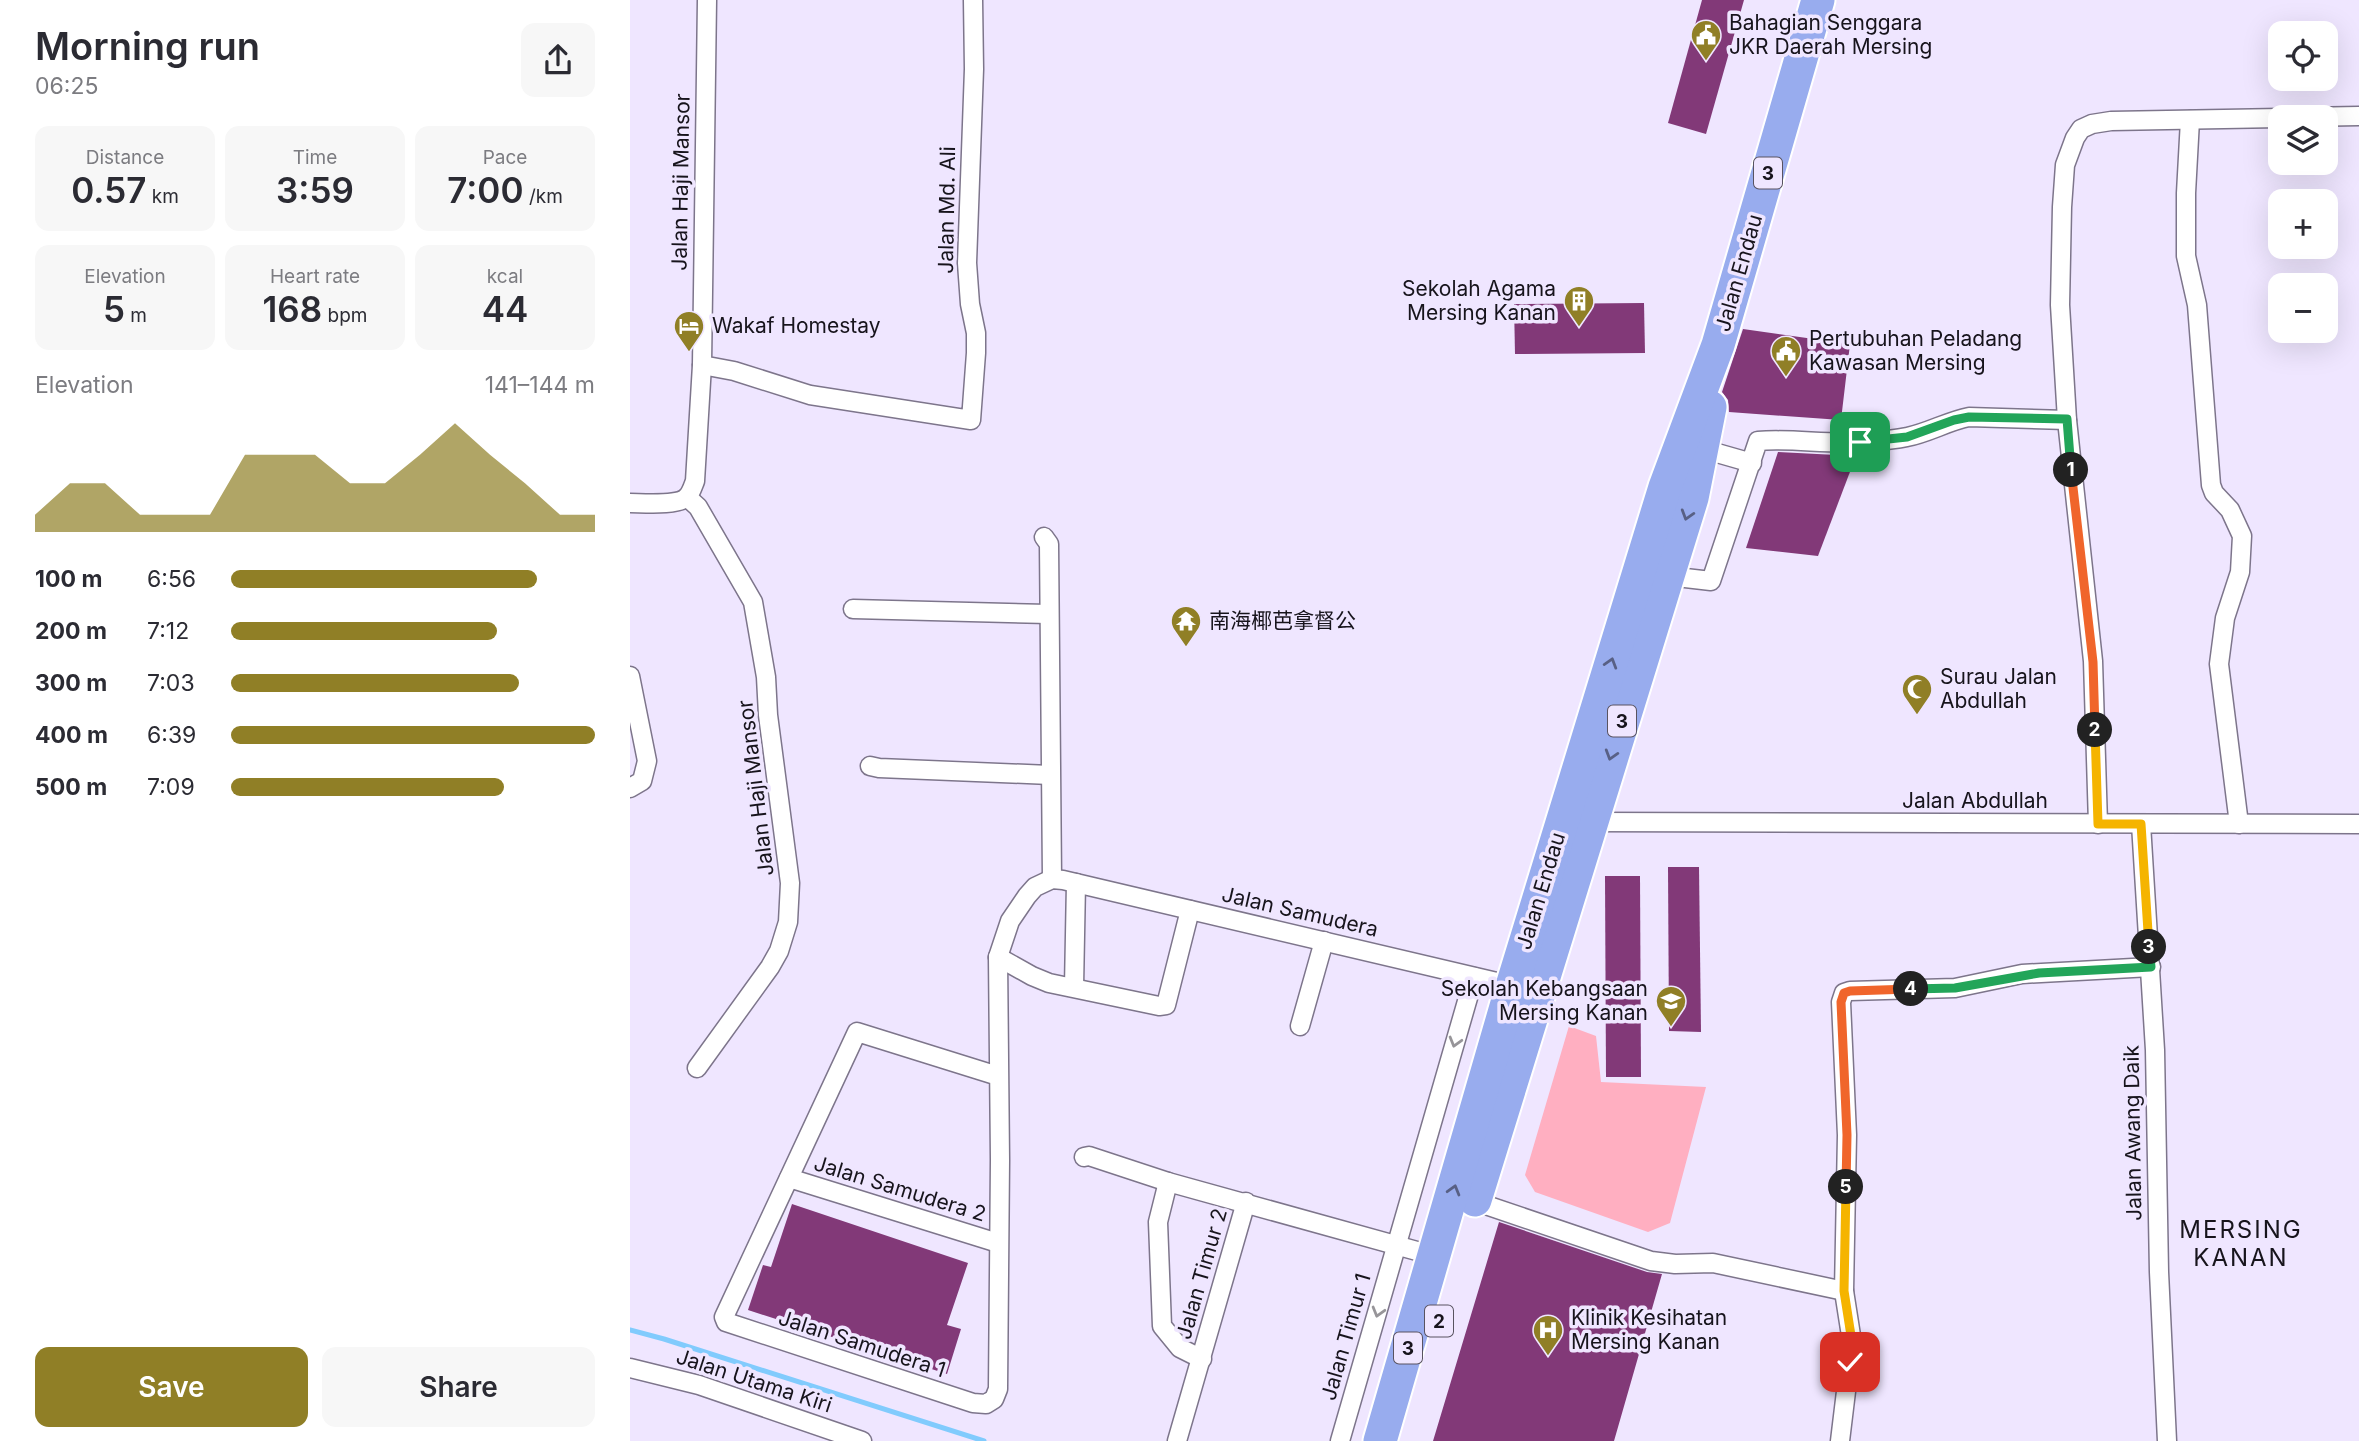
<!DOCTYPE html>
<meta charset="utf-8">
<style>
:root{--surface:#fff;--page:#f7f7f7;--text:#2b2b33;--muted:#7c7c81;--accent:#907f26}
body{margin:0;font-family:Inter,"Noto Sans SC",sans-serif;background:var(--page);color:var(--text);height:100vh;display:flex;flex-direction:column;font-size:26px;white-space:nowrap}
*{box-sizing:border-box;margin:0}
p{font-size:23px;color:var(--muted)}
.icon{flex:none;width:38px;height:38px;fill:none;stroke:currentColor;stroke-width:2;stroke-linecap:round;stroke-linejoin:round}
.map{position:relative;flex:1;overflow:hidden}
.drawer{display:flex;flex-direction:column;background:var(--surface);width:630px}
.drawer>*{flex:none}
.tools{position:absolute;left:1638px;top:21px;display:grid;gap:14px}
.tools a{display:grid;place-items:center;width:70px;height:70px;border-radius:14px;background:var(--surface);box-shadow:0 7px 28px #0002;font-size:35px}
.pin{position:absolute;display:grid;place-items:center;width:60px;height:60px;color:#fff;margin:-30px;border-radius:14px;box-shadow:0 4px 10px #0006}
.km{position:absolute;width:35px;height:35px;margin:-18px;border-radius:50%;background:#222;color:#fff;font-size:19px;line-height:35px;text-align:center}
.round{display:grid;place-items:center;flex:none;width:74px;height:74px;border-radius:14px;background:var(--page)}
.overview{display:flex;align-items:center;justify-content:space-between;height:119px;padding:0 35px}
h1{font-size:38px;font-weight:600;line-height:52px}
.metrics{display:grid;grid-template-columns:repeat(3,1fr);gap:10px;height:119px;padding:7px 35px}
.metrics div{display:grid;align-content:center;border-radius:14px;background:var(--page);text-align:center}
.metrics b{font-size:35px;font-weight:600}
.metrics small{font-size:19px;font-weight:400}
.metrics p{font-size:19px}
.chart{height:196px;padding:14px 35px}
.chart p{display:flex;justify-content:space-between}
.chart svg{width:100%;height:126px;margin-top:7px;fill:var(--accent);opacity:.7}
.button{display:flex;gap:14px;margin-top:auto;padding:14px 35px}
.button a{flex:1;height:80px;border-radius:14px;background:var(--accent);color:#fff;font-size:28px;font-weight:600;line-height:80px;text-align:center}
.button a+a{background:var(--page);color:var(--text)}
ul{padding:0 35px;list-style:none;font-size:23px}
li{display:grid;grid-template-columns:112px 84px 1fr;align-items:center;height:52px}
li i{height:18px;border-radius:9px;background:var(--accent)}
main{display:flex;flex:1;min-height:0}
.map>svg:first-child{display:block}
.green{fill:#ffafc1}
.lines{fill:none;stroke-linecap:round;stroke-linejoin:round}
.stream{stroke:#81cbfd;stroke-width:5}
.building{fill:#823978}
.street-casing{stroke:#7d758b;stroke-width:21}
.highway-casing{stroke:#fff;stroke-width:37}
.street{stroke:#fff;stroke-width:18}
.highway{stroke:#98acee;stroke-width:33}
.oneway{stroke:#586085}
.oneway2{stroke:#979599}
.split-1-casing{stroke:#fff;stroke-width:14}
.split-2-casing{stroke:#fff;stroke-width:14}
.split-3-casing{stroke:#fff;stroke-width:14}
.split-4-casing{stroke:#fff;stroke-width:14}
.split-5-casing{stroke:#fff;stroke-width:14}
.split-6-casing{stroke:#fff;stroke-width:14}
.split-1{stroke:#22a559;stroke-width:9}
.split-2{stroke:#f0652b;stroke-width:9}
.split-3{stroke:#f5b400;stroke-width:9}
.split-4{stroke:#22a559;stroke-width:9}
.split-5{stroke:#f0652b;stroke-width:9}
.split-6{stroke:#f5b400;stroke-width:9}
.labels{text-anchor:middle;stroke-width:7;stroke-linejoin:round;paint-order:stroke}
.shield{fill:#efe6ff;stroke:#585360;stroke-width:2}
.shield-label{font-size:19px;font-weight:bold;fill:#17141c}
.poi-label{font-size:21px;fill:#17141c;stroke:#efe6ff;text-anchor:start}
.street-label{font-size:21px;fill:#17141c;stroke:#efe6ff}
.quarter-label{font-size:24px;letter-spacing:2px;fill:#17141c;stroke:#efe6ff}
</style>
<main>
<section class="drawer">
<div class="overview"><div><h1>Morning run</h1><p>06:25</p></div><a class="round"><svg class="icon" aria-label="share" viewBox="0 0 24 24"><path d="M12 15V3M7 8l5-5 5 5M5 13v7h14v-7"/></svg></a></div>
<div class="metrics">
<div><p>Distance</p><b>0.57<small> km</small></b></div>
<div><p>Time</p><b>3:59</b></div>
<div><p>Pace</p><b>7:00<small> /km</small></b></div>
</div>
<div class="metrics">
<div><p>Elevation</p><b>5<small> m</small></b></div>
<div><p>Heart rate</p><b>168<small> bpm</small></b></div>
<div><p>kcal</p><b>44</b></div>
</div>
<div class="chart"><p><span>Elevation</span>141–144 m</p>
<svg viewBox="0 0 160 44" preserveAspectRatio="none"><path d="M0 44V38L10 27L20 27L30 38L40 38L50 38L60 17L70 17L80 17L90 27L100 27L110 17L120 6L130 17L140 27L150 38L160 38V44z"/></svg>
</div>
<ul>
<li><b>100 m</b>6:56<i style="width:84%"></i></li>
<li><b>200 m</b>7:12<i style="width:73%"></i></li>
<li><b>300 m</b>7:03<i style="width:79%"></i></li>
<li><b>400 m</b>6:39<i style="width:100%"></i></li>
<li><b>500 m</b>7:09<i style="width:75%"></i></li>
</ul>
<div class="button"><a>Save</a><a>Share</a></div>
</section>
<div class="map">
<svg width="1729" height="1441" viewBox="0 0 1729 1441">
<rect width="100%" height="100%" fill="#efe6ff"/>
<path class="green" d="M939 1026 966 1036 971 1082 1076 1087 1040 1223 1018 1232 905 1192 895 1175Z"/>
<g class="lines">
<path class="stream" d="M0 1330 34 1339 354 1441"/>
</g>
<g class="building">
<path d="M1072 0H1114L1076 134 1038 123Z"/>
<path d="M1014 303 1015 353 885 354 884 304Z"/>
<path d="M1113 329 1220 344 1211 420 1099 412 1098 400 1092 392Z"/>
<path d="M1148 452 1226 456 1188 556 1116 548Z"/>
<path d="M1038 867H1069L1071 1032 1039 1031Z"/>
<path d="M975 876H1010L1011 1077H976Z"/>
<path d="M162 1204 338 1263 317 1325 331 1329 317 1374 118 1310 133 1265 141 1267Z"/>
<path d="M869 1222 1017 1272 1032 1274 984 1441H803Z"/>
</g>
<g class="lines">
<g class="street-casing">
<g id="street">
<path d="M77 0 72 365 104 371 180 395 341 420 346 353V333L340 304 337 263 344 69 343 0"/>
<path d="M1673 117 1729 116"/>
<path d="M1560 120 1556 193V256L1567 305 1581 485 1584 493 1600 510 1612 536 1610 572 1595 618 1589 664 1609 824"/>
<path d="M1065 450 1073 449 1122 463"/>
<path d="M57 497 68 507 123 602 136 677 138 715 160 883 158 922 149 951 140 967 67 1068"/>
<path d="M0 503C13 503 48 506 57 497 61 493 63 486 65 481L72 365"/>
<path d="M414 537 419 544 422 879"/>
<path d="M1038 576 1081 581 1128 441C1163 438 1198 445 1233 442 1247 441 1263 440 1277 437 1298 433 1318 421 1339 417L1437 420"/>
<path d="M223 609 418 614"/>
<path d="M0 676 17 761 12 781 0 788"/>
<path d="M240 766 249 768 420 775"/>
<path d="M960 822 1729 824"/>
<path d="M1468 824 1463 661 1437 420 1430 305 1432 207 1435 165 1445 138 1451 129 1462 124 1481 121 1650 118"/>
<path d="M1511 824 1525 1050 1529 1272 1537 1441"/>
<path d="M368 957 402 976 419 983 529 1006 536 1005 560 910"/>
<path d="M444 987 446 883"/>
<path d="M670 1026 694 941"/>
<path d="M368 1076 227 1032 94 1317 96 1322 343 1403 356 1404 364 1399 368 1389 370 1160 368 957 380 921 397 896 405 887 422 879 433 880 888 987"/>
<path d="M454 1157 459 1156 538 1182 805 1256"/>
<path d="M159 1178 368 1243"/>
<path d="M538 1182 528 1222 532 1326 550 1348 572 1359"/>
<path d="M844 1201 1021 1261 1045 1264 1083 1263 1214 1291"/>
<path d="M0 1368 69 1385 232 1441"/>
<path d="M547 1441 616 1202"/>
<path d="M710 1441 844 977"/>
<path d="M1210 1441 1222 1342 1214 1291 1217 1135 1211 1002 1214 993 1220 991 1325 988 1392 974 1521 967"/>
</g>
</g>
<g class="highway-casing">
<g id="highway">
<path d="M845 1200 1062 498 1080 407"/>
<path d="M750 1441 882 986 1035 487 1088 345 1188 0"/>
</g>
</g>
<use href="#street" class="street"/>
<use href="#highway" class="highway"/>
</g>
<defs><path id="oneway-chevron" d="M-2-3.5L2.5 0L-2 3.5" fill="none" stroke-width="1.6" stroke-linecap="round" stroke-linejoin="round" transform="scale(1.75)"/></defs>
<g class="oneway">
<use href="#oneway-chevron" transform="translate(1057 515) rotate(107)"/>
<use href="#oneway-chevron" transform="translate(981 663) rotate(-73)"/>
<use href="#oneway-chevron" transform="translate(981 755) rotate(107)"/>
<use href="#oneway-chevron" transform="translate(824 1190) rotate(-74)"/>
</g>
<g class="oneway2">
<use href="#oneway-chevron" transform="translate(825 1042) rotate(106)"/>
<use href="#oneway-chevron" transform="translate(748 1312) rotate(106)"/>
</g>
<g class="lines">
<g class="split-1-casing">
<path id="split-1" d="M1230 442 1277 437 1324 420 1339 417 1437 419 1441 470"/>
</g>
<g class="split-2-casing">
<path id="split-2" d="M1441 470 1463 662 1465 730"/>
</g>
<g class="split-3-casing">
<path id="split-3" d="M1465 730 1468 824H1511L1519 947"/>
</g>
<g class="split-4-casing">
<path id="split-4" d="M1281 989 1325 988 1409 973 1521 967 1519 947"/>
</g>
<g class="split-5-casing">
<path id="split-5" d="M1216 1187 1217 1135 1211 1002 1214 993 1220 991 1281 989"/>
</g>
<g class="split-6-casing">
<path id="split-6" d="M1216 1187 1214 1291 1222 1342 1220 1362"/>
</g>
<use href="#split-1" class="split-1"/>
<use href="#split-2" class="split-2"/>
<use href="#split-3" class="split-3"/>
<use href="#split-4" class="split-4"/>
<use href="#split-5" class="split-5"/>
<use href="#split-6" class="split-6"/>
</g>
<defs>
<g id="civic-pin" transform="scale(1.575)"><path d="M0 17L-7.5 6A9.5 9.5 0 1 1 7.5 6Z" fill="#907f26" stroke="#efe6ff"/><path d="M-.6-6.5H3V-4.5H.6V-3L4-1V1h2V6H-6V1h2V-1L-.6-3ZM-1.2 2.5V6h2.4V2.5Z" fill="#fff"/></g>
<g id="building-pin" transform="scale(1.575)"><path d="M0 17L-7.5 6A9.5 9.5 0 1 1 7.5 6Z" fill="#907f26" stroke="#efe6ff"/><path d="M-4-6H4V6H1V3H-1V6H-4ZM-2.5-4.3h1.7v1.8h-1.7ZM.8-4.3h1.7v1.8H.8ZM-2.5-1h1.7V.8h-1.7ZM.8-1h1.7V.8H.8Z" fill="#fff"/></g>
<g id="hotel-pin" transform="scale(1.575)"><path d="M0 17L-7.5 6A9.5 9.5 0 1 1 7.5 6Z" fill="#907f26" stroke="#efe6ff"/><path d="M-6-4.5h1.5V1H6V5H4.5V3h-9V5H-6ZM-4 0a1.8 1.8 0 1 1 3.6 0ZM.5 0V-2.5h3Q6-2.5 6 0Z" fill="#fff"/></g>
<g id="temple-pin" transform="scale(1.575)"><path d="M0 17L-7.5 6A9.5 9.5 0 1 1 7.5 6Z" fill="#907f26" stroke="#efe6ff"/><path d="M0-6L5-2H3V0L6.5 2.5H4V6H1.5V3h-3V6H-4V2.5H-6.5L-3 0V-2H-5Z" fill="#fff"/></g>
<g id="mosque-pin" transform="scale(1.575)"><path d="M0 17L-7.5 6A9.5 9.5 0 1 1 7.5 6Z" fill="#907f26" stroke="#efe6ff"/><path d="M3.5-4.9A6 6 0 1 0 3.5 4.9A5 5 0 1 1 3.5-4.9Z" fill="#fff"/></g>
<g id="school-pin" transform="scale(1.575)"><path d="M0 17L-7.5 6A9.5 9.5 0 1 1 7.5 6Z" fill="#907f26" stroke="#efe6ff"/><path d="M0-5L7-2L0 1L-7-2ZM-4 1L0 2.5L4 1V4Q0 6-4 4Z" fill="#fff"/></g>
<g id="hospital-pin" transform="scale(1.575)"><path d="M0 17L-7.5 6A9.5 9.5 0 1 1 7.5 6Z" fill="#907f26" stroke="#efe6ff"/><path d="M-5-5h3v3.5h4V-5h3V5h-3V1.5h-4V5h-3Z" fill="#fff"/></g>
</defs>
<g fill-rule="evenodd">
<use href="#civic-pin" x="1076" y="35"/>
<use href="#building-pin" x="949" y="301"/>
<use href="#hotel-pin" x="59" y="326"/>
<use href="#civic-pin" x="1156" y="351"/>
<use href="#temple-pin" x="556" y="621"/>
<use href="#mosque-pin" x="1287" y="689"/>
<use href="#school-pin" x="1041" y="1001"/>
<use href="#hospital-pin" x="918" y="1330"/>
</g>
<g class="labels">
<g class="shield">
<rect x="1124" y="157.5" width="28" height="31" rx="5"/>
<rect x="978" y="705.5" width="28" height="31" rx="5"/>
<rect x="795" y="1305.5" width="28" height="31" rx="5"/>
<rect x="764" y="1332.5" width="28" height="31" rx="5"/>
</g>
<g class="shield-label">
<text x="1138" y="180">3</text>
<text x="992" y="728">3</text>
<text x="809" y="1328">2</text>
<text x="778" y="1355">3</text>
</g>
<g class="poi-label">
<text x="1099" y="30">Bahagian Senggara<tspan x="1099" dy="24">JKR Daerah Mersing</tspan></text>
<text x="926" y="296" text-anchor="end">Sekolah Agama<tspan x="926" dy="24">Mersing Kanan</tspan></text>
<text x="82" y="333">Wakaf Homestay</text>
<text x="1179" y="346">Pertubuhan Peladang<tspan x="1179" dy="24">Kawasan Mersing</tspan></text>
<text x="579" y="628">南海椰芭拿督公</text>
<text x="1310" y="684">Surau Jalan<tspan x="1310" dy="24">Abdullah</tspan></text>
<text x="1018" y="996" text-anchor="end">Sekolah Kebangsaan<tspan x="1018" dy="24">Mersing Kanan</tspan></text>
<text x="941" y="1325">Klinik Kesihatan<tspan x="941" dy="24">Mersing Kanan</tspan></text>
</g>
<g class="street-label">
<text transform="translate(51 182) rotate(-89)" y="7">Jalan Haji Mansor</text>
<text transform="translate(317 210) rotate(-89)" y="7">Jalan Md. Ali</text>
<text transform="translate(1109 273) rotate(-74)" y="7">Jalan Endau</text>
<text transform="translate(126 788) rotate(-97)" y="7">Jalan Haji Mansor</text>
<text x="1345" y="808">Jalan Abdullah</text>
<text transform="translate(911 891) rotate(-73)" y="7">Jalan Endau</text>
<text transform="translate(670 912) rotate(13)" y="7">Jalan Samudera</text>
<text transform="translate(1503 1133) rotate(-91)" y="7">Jalan Awang Daik</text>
<text transform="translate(270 1189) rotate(17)" y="7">Jalan Samudera 2</text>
<text transform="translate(572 1274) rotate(-74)" y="7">Jalan Timur 2</text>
<text transform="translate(716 1337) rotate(-74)" y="7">Jalan Timur 1</text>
<text transform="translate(232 1344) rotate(18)" y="7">Jalan Samudera 1</text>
<text transform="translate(124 1381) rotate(18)" y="7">Jalan Utama Kiri</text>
</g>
<g class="quarter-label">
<text x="1611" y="1238">MERSING<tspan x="1611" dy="28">KANAN</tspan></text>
</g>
</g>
</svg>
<div class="tools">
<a><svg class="icon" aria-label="locate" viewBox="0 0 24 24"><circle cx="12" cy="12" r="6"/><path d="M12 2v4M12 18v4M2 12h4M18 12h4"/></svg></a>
<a><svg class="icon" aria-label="layers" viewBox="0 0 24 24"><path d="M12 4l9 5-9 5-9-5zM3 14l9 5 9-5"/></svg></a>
<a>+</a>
<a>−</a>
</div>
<div class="pin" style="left:1230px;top:442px;background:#1e9e55"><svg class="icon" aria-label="arrive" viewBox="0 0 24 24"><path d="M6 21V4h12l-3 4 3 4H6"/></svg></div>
<div class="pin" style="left:1220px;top:1362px;background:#d93025"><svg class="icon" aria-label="check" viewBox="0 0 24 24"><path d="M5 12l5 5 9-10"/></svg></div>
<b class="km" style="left:1441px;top:470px">1</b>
<b class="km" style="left:1465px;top:730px">2</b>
<b class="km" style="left:1519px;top:947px">3</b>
<b class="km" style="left:1281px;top:989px">4</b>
<b class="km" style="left:1216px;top:1187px">5</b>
</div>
</main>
